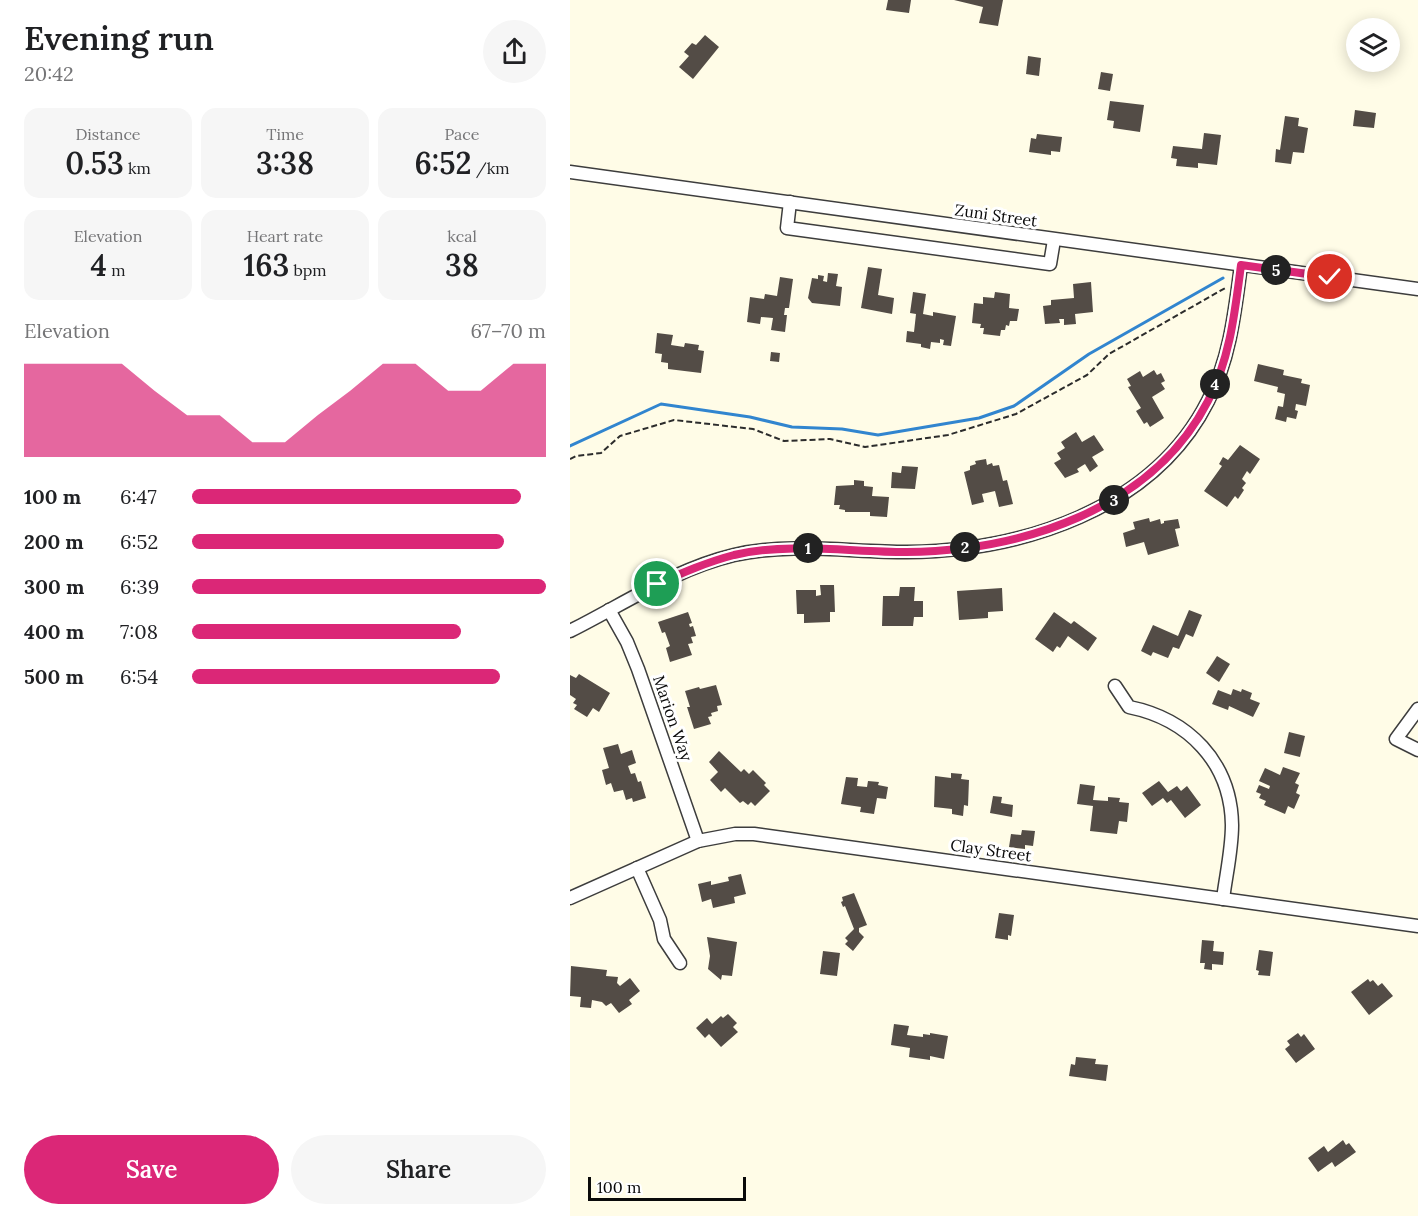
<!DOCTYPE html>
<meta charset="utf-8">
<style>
:root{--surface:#fff;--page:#f6f6f6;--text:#202124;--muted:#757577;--accent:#db2777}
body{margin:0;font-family:Lora,serif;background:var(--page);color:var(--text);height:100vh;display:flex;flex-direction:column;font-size:22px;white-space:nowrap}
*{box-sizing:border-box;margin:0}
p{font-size:20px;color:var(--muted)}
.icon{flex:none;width:33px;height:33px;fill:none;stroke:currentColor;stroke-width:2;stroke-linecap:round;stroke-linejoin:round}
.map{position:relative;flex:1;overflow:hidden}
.sheet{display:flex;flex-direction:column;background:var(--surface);width:570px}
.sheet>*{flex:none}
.buttons{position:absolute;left:776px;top:18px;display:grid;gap:12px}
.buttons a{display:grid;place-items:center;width:54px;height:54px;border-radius:50%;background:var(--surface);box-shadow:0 3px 15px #0003;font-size:30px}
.scale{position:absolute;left:18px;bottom:15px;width:158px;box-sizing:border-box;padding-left:6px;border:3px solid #0a0a0a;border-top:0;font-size:16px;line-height:21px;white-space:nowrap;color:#0a0a0a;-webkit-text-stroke:4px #fff;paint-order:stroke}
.pin{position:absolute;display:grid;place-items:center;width:51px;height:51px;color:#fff;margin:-26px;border:3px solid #fff;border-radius:50%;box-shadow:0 2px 6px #0007}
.km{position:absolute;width:30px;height:30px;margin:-15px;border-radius:50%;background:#222;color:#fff;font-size:16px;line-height:30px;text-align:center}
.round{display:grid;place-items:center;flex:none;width:63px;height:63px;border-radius:32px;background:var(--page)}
.head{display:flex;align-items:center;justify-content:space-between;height:102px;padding:0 24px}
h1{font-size:33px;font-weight:600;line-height:45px}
.metrics{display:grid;grid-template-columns:repeat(3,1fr);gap:9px;height:102px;padding:6px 24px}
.metrics div{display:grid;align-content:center;border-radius:15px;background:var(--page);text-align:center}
.metrics b{font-size:30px;font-weight:600}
.metrics small{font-size:16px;font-weight:400}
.metrics p{font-size:16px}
.chart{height:168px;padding:12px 24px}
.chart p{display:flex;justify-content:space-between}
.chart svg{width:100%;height:108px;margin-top:6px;fill:var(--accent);opacity:.7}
.button{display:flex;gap:12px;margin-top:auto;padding:12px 24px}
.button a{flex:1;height:69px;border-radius:36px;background:var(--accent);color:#fff;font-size:24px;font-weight:600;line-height:69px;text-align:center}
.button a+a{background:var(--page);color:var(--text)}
ul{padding:0 24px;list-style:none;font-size:20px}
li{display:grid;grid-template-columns:96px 72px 1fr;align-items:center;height:45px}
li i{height:15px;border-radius:8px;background:var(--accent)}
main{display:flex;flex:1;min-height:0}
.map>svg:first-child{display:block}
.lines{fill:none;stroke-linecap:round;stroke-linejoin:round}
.stream{stroke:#3185cf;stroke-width:3}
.building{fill:#534c46}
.minor-casing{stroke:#3d3d3d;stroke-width:15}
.path{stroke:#2c2c2c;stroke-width:2;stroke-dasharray:6 3;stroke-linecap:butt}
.minor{stroke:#fff;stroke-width:12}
.route-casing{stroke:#fff;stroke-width:12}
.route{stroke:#db2777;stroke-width:8}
.labels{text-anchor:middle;stroke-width:6;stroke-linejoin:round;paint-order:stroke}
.street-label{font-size:16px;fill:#0a0a0a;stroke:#fff}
</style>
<main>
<section class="sheet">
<div class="head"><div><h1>Evening run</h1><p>20:42</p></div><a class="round"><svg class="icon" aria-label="share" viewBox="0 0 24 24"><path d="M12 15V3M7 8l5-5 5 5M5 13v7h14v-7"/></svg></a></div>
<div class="metrics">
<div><p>Distance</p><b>0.53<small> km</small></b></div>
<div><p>Time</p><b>3:38</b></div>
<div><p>Pace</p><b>6:52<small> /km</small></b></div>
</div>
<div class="metrics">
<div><p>Elevation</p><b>4<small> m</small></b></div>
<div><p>Heart rate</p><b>163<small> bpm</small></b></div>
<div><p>kcal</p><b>38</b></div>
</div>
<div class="chart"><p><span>Elevation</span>67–70 m</p>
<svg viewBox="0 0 160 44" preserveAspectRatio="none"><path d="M0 44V6L10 6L20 6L30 6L40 17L50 27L60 27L70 38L80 38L90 27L100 17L110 6L120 6L130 17L140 17L150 6L160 6V44z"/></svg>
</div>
<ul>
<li><b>100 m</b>6:47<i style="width:93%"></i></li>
<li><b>200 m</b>6:52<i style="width:88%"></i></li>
<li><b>300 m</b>6:39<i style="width:100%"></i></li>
<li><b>400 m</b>7:08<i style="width:76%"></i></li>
<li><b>500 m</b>6:54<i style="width:87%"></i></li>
</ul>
<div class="button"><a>Save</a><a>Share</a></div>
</section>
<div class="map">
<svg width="848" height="1216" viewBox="0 0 848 1216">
<rect width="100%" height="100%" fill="#fffce7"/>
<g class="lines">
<path class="stream" d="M0 446 91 404 180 417 222 427 272 429 308 435 409 418 444 406 519 354 653 278"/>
</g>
<g class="building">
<path d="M318 0H341L339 13 316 10Z"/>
<path d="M384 0H433L428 26 409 23 413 7Z"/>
<path d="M135 35 149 47 123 79 109 67 119 56 114 52 122 43 126 45Z"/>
<path d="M458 56 471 58 469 76 456 74Z"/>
<path d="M531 72 543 74 540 91 528 89Z"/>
<path d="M540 101 574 105 570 132 543 128 544 121 537 120Z"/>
<path d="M785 110 806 113 804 128 783 126Z"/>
<path d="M715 116 729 118 728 126 738 128 734 153 723 152 721 164 705 162 706 149 710 150Z"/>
<path d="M634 133 651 135 647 165 628 163V168L606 166 607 159 601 158 603 146 632 149Z"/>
<path d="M467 134 492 137 490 152 481 151V155L459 152 461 138 466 139Z"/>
<path d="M298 267 312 269 308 295 324 298 322 314 291 308Z"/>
<path d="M258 273 268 274 266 286 272 287 270 306 242 303 238 298 242 278 248 279V275L254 276 253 281 257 282Z"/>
<path d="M210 277 223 279 219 308H215L214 315H217L215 332 201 330 203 318 191 317 190 324 177 322 180 297 194 299 195 294 207 296Z"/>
<path d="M521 282 523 312 505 314 506 324 494 325V319H489L490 323 475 324 473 306 481 305V300L504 298 503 284Z"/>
<path d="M343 292 356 294 353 314 363 316V312L386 316 381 346 373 345 374 340 370 339V343L361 342 360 349 351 347V344L336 342 337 331 344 332 346 314 340 313Z"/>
<path d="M425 292 440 294 439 308 449 309 447 321H440L439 326 436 325 435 330H431L430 336 413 334 414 328H410L411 324 402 323 404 303 413 304V297L424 298Z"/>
<path d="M87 333 103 335 101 345 114 347 115 343 129 345 128 350 134 351 131 373 98 369V363L91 362 92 354 85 353Z"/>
<path d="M201 352 210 353 209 362 200 361Z"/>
<path d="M688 364 714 370 713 375 732 379 731 383 740 385 736 406 726 404 725 410 728 411 726 419 717 417 716 422 705 419 708 406 713 407 715 394 707 392 708 387 684 381Z"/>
<path d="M584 370 587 375 591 373 595 381 591 383 595 389 582 397 594 418 580 427 577 422 574 424 566 411 571 408 558 387 561 386 557 379 570 371 573 377Z"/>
<path d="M506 432 512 442 524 435 534 450 522 457 528 466 520 472 515 464 507 469 509 472 495 478 484 463 491 459 487 453 495 448 491 442Z"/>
<path d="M670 445 690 459 680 474 677 471 672 479 676 483 672 488 674 490 668 499 665 496 657 507 634 491 652 466 649 464 653 457 658 460Z"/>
<path d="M416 459 417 465 422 463 423 466 429 465 433 481 437 480 443 504 429 507 425 491 412 494 414 502 402 505 394 472 400 470V466L406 464 405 461Z"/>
<path d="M332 466 348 467 345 489 321 488 322 472 331 473Z"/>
<path d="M284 480 294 481V486L303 487 302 496 319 497 317 517 300 516V512H275V510L269 509 270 505H264L266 486 284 485Z"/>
<path d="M579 518 580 522 590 519 591 524 594 523V521L608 519 610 528 605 529 609 546 578 555 574 542 556 547 553 533 565 529 563 522Z"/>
<path d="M250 585H264L265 612H260V622L234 623V614H227L226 590H246V596L251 595Z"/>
<path d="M330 587H345L344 601H353V617H344L343 626H312L313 596H329Z"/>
<path d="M432 588 433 611 418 612V618L389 620 387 591Z"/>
<path d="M619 610 632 615 623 637 616 634 609 649 603 647 598 658 583 652 581 656 571 651 583 625 608 636Z"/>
<path d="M118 612 122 623 119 624 120 627 123 626 126 636 121 637 123 643 118 644 122 655 100 662 96 648 100 646 95 632 92 633 88 622Z"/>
<path d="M484 612 501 624 504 621 527 638 518 651 498 636 490 648 487 646 483 652 465 639Z"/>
<path d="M647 656 660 664 649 682 636 673Z"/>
<path d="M9 674 40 693 29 712 23 708 17 717 4 709 7 705 3 703 6 699 0 695V675L6 678Z"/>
<path d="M146 685 152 705 147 706 148 711 141 713 142 716 138 717 141 724 124 729 117 707H120L115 691 129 687 130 689Z"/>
<path d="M663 689 671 692 672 689 682 693 680 699 690 703 683 717 659 706 658 710 642 704 648 690 661 695Z"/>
<path d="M719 732 735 736 730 757 714 753Z"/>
<path d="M48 744 51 754 62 750 66 763 58 766 61 774 65 773 68 782 71 781 76 798 63 802 62 798 56 800 53 790 44 792 41 783 36 785 32 770 39 768 33 748Z"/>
<path d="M149 751 171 772 174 769 179 774 183 770 196 783 194 785 200 791 185 806 181 802 178 805 173 801 170 803 155 788 151 792 140 780 148 772 139 762Z"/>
<path d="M713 767 730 773 725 783 729 785 726 793 730 795 724 809 718 806 715 814 694 805 696 801 689 798 691 794 686 792 689 785 699 789 700 786 689 781 695 768 710 775Z"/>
<path d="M381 773 392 774 391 779 399 780 398 806 394 805 393 816 382 814V809L364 807 365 776 381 778Z"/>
<path d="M276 777 288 778 287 786 297 787 298 781 309 782 308 785 318 787 316 799 307 798 304 814 290 812 291 807 271 804Z"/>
<path d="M589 781 598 792 607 786 611 791 617 786 631 805 615 818 601 800 597 803 593 798 582 806 572 793Z"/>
<path d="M510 784 525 786 523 800 538 801V797L550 798 549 802 559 803 557 822 549 821 547 834 520 831 523 806 507 804Z"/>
<path d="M423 796 432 797 431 803 443 805 442 817 420 813Z"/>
<path d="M452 830 465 831 463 846 455 845V849L439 847 441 834 451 835Z"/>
<path d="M171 874 176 894 164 897 165 903 143 908 141 899 132 902 128 884 141 881V885L159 881 158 877Z"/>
<path d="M284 893 297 925 289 928V932L294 937 283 951 275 944 278 941 275 938 284 929 275 906 273 907 271 902 273 901 272 897Z"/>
<path d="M429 913 444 915 441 936 438 935V940L425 938Z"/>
<path d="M137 937 167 942 162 976 152 975 151 980 138 969 140 956Z"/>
<path d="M632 940 644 941 643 951 654 952 653 965 642 964V970L634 969 635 963H630Z"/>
<path d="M689 950 703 952 700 976 688 975 689 971 686 970Z"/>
<path d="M253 951 270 953 267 976 250 974Z"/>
<path d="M1 966 37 970 36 976 48 977 47 983 50 986 60 978 70 991 59 1000 62 1004 49 1013 41 1003 36 1006 32 1002 22 1000 21 1008 10 1007 11 997 0 996Z"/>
<path d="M798 979 800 982 803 980 808 986 812 983 823 996 799 1015 781 992Z"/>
<path d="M158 1014 167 1023 163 1027 168 1032 151 1047 139 1034 135 1038 126 1028 137 1018 142 1024 151 1016 153 1018Z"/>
<path d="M324 1024 339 1026 337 1035 353 1037V1034L360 1035V1033L378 1036 374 1059 360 1056V1060L339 1057 340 1048 321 1045Z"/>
<path d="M728 1033 731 1037 734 1034 745 1049 726 1063 715 1049 720 1045 717 1041Z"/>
<path d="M506 1057 526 1059 525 1064 538 1065 536 1081 499 1076 501 1064 505 1065Z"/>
<path d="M773 1140 776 1145 779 1143 786 1152 765 1167 762 1162 748 1172 738 1158 754 1146 758 1152Z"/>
</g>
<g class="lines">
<g class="minor-casing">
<g id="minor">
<path d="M0 172 848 289"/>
<path d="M220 202 217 228 480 264 484 240"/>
<path d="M39 610 57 642 68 669 128 841"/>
<path d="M0 631C54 604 105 569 164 555 221 542 279 552 337 552 451 551 583 510 638 401 660 359 665 311 671 265"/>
<path d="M545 686 559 707C618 719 661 762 662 825 662 850 656 875 653 899"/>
<path d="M848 709 826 739 848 750"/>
<path d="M67 868 90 920 94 939 110 963"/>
<path d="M0 898 128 841 165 834H184L848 926"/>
</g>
</g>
<path class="path" d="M0 459 6 456 31 453 50 436 104 420 183 429 214 441 260 439 295 447 378 435 446 414 517 375 539 354 657 287"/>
<use href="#minor" class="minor"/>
</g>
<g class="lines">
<g class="route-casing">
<path id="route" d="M87 584C112 573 137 562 164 555 220 542 279 552 336 552 451 551 582 510 638 401 660 359 665 311 671 265L760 277"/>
</g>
<use href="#route" class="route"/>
</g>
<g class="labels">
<g class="street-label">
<text transform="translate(426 215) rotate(8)" y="6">Zuni Street</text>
<text transform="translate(103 718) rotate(71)" y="6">Marion Way</text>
<text transform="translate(421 850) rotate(8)" y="6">Clay Street</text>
</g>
</g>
</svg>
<div class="buttons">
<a><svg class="icon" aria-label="layers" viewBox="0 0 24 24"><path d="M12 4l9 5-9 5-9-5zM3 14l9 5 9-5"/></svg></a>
</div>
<div class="scale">100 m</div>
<div class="pin" style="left:87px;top:584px;background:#1e9e55"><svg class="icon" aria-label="arrive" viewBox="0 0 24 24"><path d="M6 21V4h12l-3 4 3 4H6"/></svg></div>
<div class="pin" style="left:760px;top:277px;background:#d93025"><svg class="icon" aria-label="check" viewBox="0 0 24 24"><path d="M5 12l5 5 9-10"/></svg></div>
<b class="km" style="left:238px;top:548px">1</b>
<b class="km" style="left:395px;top:547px">2</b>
<b class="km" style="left:544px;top:500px">3</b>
<b class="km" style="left:645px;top:384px">4</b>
<b class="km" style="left:706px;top:270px">5</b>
</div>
</main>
